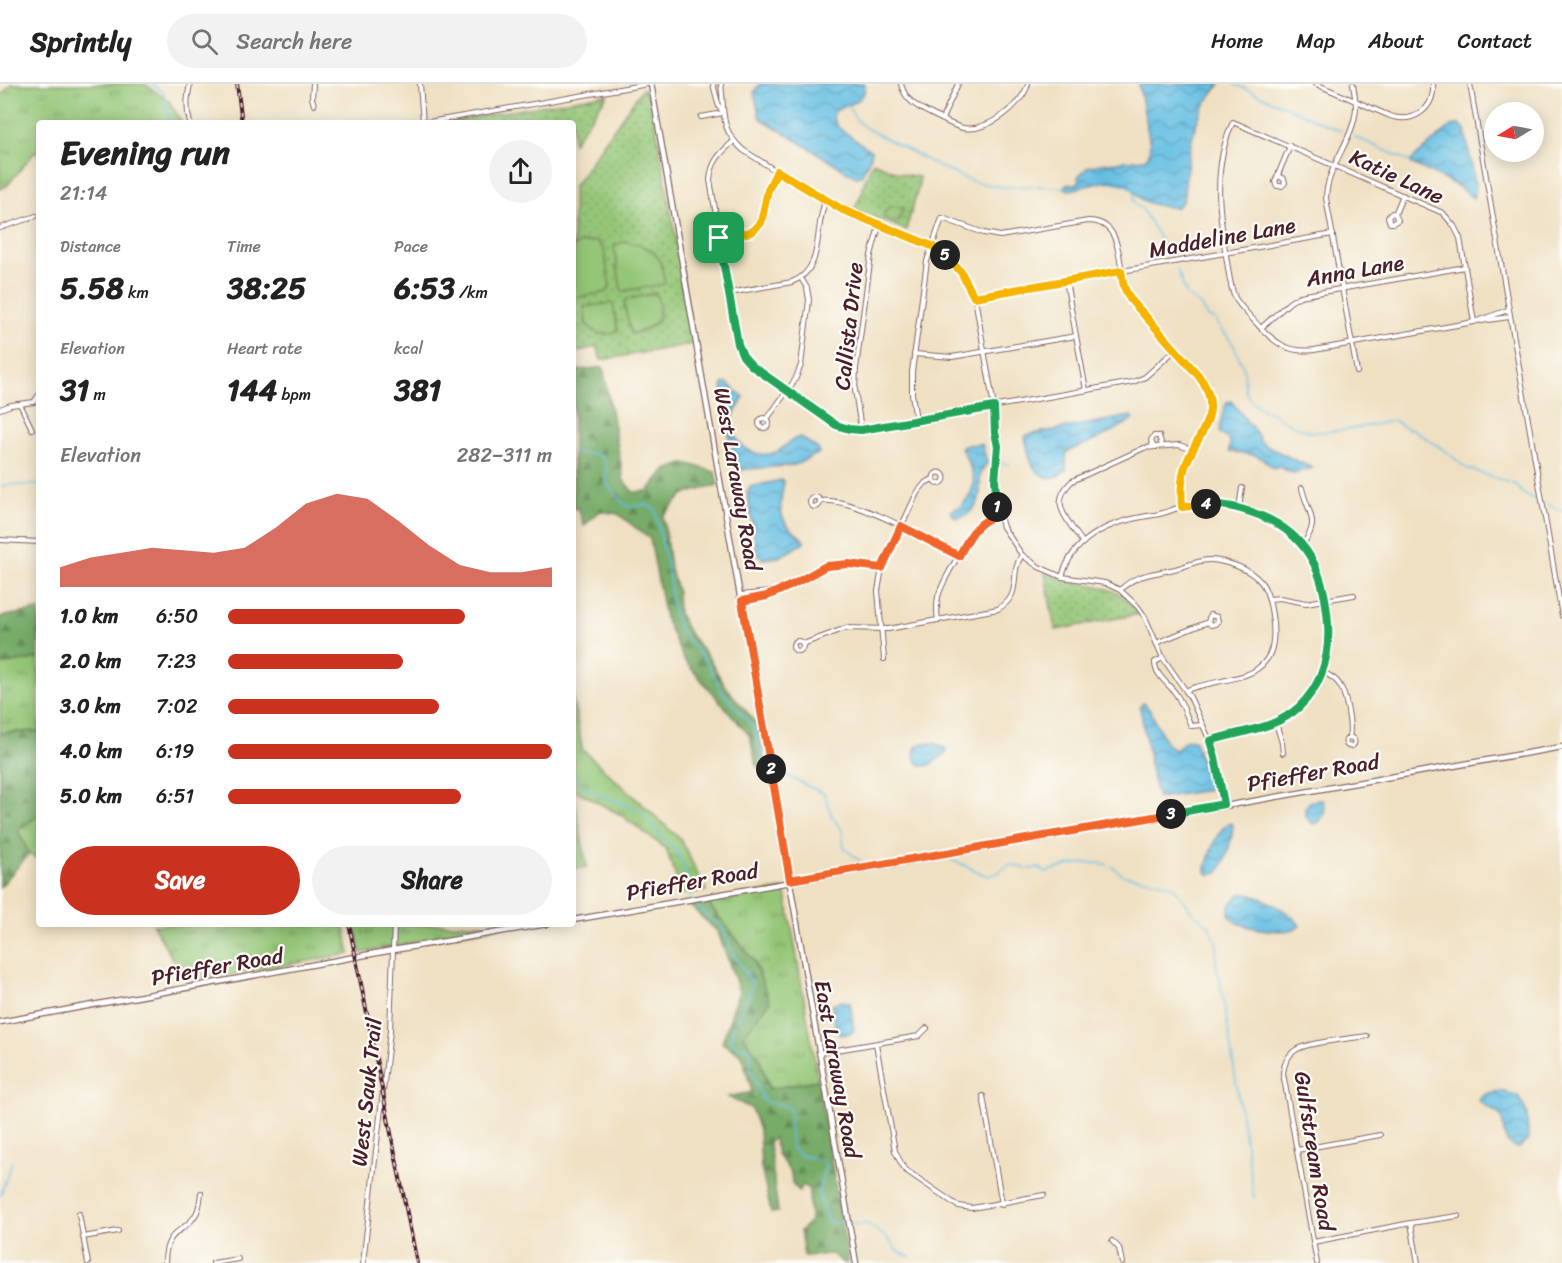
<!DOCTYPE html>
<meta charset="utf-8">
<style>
:root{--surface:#fff;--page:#f2f2f2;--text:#222;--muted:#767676;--line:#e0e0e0;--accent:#c8321e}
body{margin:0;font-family:Sriracha,sans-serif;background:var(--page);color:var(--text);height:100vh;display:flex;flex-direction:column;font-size:22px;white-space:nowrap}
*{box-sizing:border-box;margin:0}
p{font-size:20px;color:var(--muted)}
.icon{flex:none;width:33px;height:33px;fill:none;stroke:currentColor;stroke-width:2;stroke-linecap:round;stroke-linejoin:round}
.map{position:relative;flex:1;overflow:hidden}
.details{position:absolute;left:36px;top:36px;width:540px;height:807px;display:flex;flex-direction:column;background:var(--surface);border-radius:6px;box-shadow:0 3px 15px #0003}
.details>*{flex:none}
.needle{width:39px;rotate:260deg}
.controls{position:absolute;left:1484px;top:18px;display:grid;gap:12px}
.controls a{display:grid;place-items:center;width:60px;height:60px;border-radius:50%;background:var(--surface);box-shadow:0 3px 15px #0003;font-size:30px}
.pin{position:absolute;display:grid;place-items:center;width:51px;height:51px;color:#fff;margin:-26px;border-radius:12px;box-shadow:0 3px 9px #0006}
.km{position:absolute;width:30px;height:30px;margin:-15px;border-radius:50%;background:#222;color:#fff;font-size:16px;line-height:30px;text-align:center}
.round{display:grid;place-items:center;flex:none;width:63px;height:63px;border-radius:32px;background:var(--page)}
.head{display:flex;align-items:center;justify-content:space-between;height:102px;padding:0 24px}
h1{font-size:33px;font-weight:700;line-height:45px}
.stats{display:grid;grid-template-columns:repeat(3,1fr);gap:9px;height:102px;padding:6px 24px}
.stats div{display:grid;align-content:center}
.stats b{font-size:30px;font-weight:700}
.stats small{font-size:16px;font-weight:400}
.stats p{font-size:16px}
.chart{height:168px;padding:12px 24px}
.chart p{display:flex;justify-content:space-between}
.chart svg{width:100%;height:108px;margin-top:6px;fill:var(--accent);opacity:.7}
.action{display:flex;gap:12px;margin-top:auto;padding:12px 24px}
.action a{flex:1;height:69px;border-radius:36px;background:var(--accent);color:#fff;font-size:24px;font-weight:700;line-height:69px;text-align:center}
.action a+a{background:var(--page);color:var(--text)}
ul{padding:0 24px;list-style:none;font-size:20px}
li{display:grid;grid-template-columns:96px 72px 1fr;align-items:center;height:45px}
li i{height:15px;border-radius:8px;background:var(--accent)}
header{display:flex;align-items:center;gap:36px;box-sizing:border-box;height:84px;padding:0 30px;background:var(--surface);border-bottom:2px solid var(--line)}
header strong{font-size:28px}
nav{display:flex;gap:33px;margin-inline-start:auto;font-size:21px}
.search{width:420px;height:54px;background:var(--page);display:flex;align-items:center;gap:15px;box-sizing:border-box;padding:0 21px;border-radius:33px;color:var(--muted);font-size:22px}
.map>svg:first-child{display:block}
.grass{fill:url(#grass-tufts);stroke:#6f7251;stroke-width:1.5}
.forest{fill:url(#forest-firs);stroke:#60654a;stroke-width:1.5}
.park{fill:url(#park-dots);stroke:#6f7251;stroke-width:1.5}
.garden{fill:#94c677;stroke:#6f7251;stroke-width:1.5}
.water{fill:url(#water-waves);stroke:#586f87;stroke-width:1.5}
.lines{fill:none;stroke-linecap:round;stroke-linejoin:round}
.stream{stroke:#66bfe3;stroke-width:1.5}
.street-casing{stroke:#846360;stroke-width:6}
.secondary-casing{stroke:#846360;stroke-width:7}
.street{stroke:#fff;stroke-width:4}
.secondary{stroke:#fff;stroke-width:4.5}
.rail-casing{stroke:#4a1f2b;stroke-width:4}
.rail{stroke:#fdfcf7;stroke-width:1.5;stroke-dasharray:4.5;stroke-linecap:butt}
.split-1-casing{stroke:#fff;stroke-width:12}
.split-2-casing{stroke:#fff;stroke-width:12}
.split-3-casing{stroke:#fff;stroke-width:12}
.split-4-casing{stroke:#fff;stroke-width:12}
.split-5-casing{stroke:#fff;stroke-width:12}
.split-6-casing{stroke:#fff;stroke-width:12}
.split-1{stroke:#22a559;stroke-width:8}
.split-2{stroke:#f0652b;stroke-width:8}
.split-3{stroke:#f0652b;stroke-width:8}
.split-4{stroke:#22a559;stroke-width:8}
.split-5{stroke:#f5b400;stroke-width:8}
.split-6{stroke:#f5b400;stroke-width:8}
.labels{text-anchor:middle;stroke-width:4.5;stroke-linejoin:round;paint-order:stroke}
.street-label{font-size:22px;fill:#4a1f2b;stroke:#fdfcf7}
</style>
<header>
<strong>Sprintly</strong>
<div class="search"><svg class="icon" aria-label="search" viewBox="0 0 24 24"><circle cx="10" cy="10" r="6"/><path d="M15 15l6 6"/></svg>Search here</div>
<nav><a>Home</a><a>Map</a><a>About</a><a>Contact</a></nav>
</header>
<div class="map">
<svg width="1562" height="1179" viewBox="0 0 1562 1179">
<defs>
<pattern id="grass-tufts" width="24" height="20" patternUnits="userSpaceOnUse" patternTransform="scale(1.5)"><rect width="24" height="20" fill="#94c677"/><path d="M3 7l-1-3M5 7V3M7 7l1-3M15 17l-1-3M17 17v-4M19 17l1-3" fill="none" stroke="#7ba062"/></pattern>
<pattern id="forest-firs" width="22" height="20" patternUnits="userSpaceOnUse" patternTransform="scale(1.5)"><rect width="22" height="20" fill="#77ab68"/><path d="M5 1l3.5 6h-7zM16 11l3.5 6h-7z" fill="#648b56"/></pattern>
<pattern id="park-dots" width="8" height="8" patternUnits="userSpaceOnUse" patternTransform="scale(1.5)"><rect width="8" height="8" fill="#94c677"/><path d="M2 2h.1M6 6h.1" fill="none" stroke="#7ba062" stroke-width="1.8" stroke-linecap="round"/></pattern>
<pattern id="water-waves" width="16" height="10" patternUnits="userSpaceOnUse" patternTransform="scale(1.5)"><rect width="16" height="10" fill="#66bfe3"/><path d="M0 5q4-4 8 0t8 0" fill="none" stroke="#569bb8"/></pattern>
</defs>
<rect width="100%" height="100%" fill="#fdfcf7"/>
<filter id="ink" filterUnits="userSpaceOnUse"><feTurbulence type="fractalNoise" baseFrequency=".0167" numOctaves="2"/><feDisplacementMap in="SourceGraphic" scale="12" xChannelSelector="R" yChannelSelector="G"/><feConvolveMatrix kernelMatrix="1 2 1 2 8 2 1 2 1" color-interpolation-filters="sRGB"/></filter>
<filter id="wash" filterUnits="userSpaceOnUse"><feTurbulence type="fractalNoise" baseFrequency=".008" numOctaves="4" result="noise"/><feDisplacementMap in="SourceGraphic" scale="24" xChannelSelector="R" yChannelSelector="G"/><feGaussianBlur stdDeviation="1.35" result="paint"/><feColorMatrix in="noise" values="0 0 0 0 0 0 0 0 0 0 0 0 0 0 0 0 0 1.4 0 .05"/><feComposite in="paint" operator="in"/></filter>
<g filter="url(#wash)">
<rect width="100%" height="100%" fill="#efe0c2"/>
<g class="grass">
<path d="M11 0H145L169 17 182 39H39V68L34 69 7 102 0 105V13Z"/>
<path d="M39 574V647L0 649V581Z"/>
<path d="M573 613 582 665 681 756 706 807 682 810 666 765 621 731 573 705Z"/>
<path d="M573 708 587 783 573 785Z"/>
<path d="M39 731V776L29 770 18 746Z"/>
<path d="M782 805 786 810 818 996 770 1005 759 973 743 952 754 877 706 817Z"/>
<path d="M344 840 350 870 186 898 153 841Z"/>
<path d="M355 840H513L360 869Z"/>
</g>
<g class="forest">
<path d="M603 283 624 397 633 408 648 407 664 387 686 379 715 388 718 401 684 410 663 432 670 483 677 506 678 528 690 551 708 573 725 602 758 641 767 692 756 681 750 652 684 576 665 534 650 455 618 430 600 427 584 442 578 424 573 425V287Z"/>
<path d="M39 526V574L0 581V533Z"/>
<path d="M39 647V731L18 746 29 770 0 803V649Z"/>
<path d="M706 817 754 877 770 918 743 952 759 973 769 1005 818 996 848 1179H843L832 1170 804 1172 800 1147 810 1138 809 1105 803 1101 799 1107 792 1099 791 1089 777 1070 774 1054 769 1058 778 1128 771 1129 761 1083 759 1046 751 1024 728 1013 752 1008 742 971 722 959 739 907 718 848 688 820Z"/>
</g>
<g class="park">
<path d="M642 5 647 8 652 20 694 257 692 260 601 276 598 265 595 263 573 269V103Z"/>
<path d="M608 10 573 59V39H442Z"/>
<path d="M873 78 898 89 919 93V101L906 146 854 125 864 105 862 103Z"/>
<path d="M1045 489C1082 506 1111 491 1139 530L1055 546Z"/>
</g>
<g class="garden">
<path d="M892 122 903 125 898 137 895 138 883 133 887 125Z"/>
<path d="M597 157 604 166 610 203 607 208 573 214V163L580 159Z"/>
<path d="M625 157C655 165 660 167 665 200L623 207 621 205 614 162Z"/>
<path d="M656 209C665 235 656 244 631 250L624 220 626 216Z"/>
<path d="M611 219 613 221 618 246 612 250H598L586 240 584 223Z"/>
</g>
<g class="water">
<path d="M760 0H865C867 19 847 19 834 28 832 35 834 39 839 44L871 67V72L861 92 856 93 760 34 754 8Z"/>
<path d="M1139 0H1221C1189 30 1188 77 1183 117L1177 123C1167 124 1150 121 1141 115 1135 110 1132 102 1124 99 1107 93 1085 104 1068 106L1064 103 1066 101 1079 99 1078 93 1088 83 1100 80 1144 75 1149 71 1150 60Z"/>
<path d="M1457 41H1461L1465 46 1476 104 1473 114 1457 102 1411 79 1412 76 1451 42Z"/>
<path d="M727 299 744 313C741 320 735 326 733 334 729 357 754 378 776 368 785 364 790 355 800 353L818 365 819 369 795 381 740 386C733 374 718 311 723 300Z"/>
<path d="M1231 317 1257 350 1260 357 1268 363 1312 384 1293 389 1278 383 1273 384C1257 368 1250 370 1229 368L1230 357 1220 349C1220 339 1223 327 1227 318Z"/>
<path d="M1131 332 1133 335 1131 337 1098 355 1068 367 1066 370V386C1058 392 1054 396 1044 392 1029 385 1029 369 1025 353L1027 351Z"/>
<path d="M982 360 987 379C971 396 990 410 970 428 965 432 963 433 956 434L950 428C954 425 959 424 962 421 983 401 971 383 961 364L965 361Z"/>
<path d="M781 396 784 398C781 415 776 430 790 444 795 449 800 451 804 457V459L779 473 763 475 757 469 747 409 750 403Z"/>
<path d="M1143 619 1149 625 1167 660 1175 666C1182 661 1186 652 1195 657L1208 700V706L1158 714 1153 695 1140 623Z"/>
<path d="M924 659C932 659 944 660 947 668L930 681 923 682C914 678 912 670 917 662Z"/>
<path d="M1320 715 1323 717 1325 730 1319 738 1313 740 1306 733 1305 724 1310 718Z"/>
<path d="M1230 739 1233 741C1232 756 1227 775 1218 789L1209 791 1206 788V785C1210 769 1215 747 1230 739Z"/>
<path d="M1241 810C1256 808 1293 829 1300 842 1288 852 1249 844 1235 838 1223 829 1231 817 1241 810Z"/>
<path d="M843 917 850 919 854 946 851 949 840 951 836 947 832 922 834 919Z"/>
<path d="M1503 1007 1518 1012 1527 1029 1528 1056 1519 1064C1500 1062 1506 1045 1501 1032L1479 1017C1482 1008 1494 1008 1503 1007Z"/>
</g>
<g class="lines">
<g class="stream">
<path d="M152 0 164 9 170 39"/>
<path d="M1234 0 1341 47"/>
<path d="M845 18 856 35 864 43 936 81"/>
<path d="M1355 53 1411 78"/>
<path d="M938 82 971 97 990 101 1005 103 1037 102 1065 104"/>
<path d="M1112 98 1126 101 1134 107V117L1138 123H1141L1170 172"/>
<path d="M1177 185 1187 212 1200 221 1207 233 1214 235C1220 247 1234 256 1237 269 1239 274 1243 282 1244 286 1245 293 1244 303 1246 309 1250 317 1262 327 1271 328 1282 336 1296 344 1308 347 1323 351 1378 341 1393 336L1408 345H1412L1447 368 1466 384 1516 401 1523 410 1537 416"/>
<path d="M573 369 595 370 602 373 606 381V399L626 422 647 421 655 425 670 496 671 517 679 545 709 581 722 608 754 644 764 680"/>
<path d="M987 378 1010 380"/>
<path d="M0 403C13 397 27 404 39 400"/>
<path d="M1547 420 1562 427"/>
<path d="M777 687 824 710 832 732 842 746 844 764 864 780"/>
<path d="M573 694 588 705 642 728 662 754 677 768 687 791 690 813"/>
<path d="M935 775H951L987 792 998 789 1010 780 1028 785 1039 784 1046 788C1066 782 1087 775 1108 781"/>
<path d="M1111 782 1125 792 1158 797 1174 803 1193 829 1209 841 1217 861 1216 881 1222 906 1254 1114"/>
<path d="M692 816 708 833 722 843 733 870 752 898C751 918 728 940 732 958 737 964 745 961 751 966V985L763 1016C771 1022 781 1018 789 1024 793 1038 784 1064 800 1071 808 1075 817 1072 824 1077L825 1084 818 1109 827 1136 832 1139 845 1138"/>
<path d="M0 1112 12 1078"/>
<path d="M852 1140H868L888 1155 897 1167 910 1173"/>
</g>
</g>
</g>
<g filter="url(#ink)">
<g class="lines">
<g class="street-casing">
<g id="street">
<path d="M190 0C187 14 186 25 190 39"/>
<path d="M313 0 312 14 314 21"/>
<path d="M420 0 423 39"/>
<path d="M713 0 719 23 723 28"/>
<path d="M721 0C725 30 719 44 743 66 777 87 810 111 846 128 876 141 919 151 944 170 960 182 971 200 976 220L995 329V349L998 362 995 396 996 418 1003 443 1022 471 1039 483 1062 493 1105 499 1120 506 1138 523 1145 533 1163 574 1190 613 1210 657 1215 673 1224 720"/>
<path d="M901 0C905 17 919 24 933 31 942 35 953 42 963 44 987 48 1022 22 1028 0"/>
<path d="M1316 0 1390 32C1413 40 1435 25 1433 0"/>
<path d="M1353 0C1354 8 1356 16 1356 24 1354 56 1327 81 1326 114L1357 288"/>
<path d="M1470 0 1562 532"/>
<path d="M701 33 723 29"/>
<path d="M942 35 958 0"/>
<path d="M423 39 648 0"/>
<path d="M734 57C720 69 711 78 710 96L739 264 745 276 752 282 836 341 849 346H861L1133 298 1145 293 1175 266"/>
<path d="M1278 92 1284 95 1285 99 1282 102H1277L1275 98 1290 62"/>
<path d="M1395 130 1392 129 1388 133 1390 139H1393L1398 136 1395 130 1403 111"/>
<path d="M0 144 36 132"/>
<path d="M719 154 751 148 761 139 768 106 777 87"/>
<path d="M1066 197 1086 306"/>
<path d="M729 209 792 198C826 185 813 143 826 116"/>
<path d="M974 213 1333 150"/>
<path d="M1481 237 1509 233"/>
<path d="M1474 238 1460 154 1454 142 1443 129 1233 38C1212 83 1219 130 1227 178 1229 189 1230 203 1235 214 1241 224 1251 233 1259 242 1276 260 1289 269 1314 266L1474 238 1508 226"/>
<path d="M1261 244 1290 218 1300 212 1465 183"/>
<path d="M914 270 952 273 1076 252"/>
<path d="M20 320 32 345"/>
<path d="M0 325 11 321 34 318 39 311"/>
<circle cx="764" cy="339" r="5"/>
<path d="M767 335 795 296 801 281 809 216 807 204 801 194"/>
<path d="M916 336 912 310V288L927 177 942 134 984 149 1000 152 1088 137C1127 137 1116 187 1128 212 1143 233 1163 253 1180 272 1190 282 1201 292 1207 304 1212 316 1211 329 1207 340 1193 376 1179 381 1182 423"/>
<path d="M861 345 855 306 856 284 871 171 879 142"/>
<path d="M1153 362 1151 356 1154 352H1159L1162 362"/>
<circle cx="939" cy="394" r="5.5"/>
<circle cx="815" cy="418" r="5"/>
<path d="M820 417C855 413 926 455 959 472"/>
<path d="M1239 424 1242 404"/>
<path d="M0 456 39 458"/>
<path d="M1083 459C1069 437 1047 420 1072 397L1144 364 1179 361 1193 366"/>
<path d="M1302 461C1322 437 1307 429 1302 404"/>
<path d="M1062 493C1073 451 1116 436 1154 431 1163 430 1172 426 1180 423 1199 418 1221 419 1239 424 1263 430 1285 442 1301 460 1327 489 1337 549 1324 586 1318 603 1306 618 1291 629 1267 647 1238 647 1210 657"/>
<path d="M1120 506C1137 490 1148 491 1170 486 1187 483 1200 473 1219 477 1234 480 1249 485 1260 497 1271 509 1276 547 1272 563 1270 572 1264 580 1257 585 1243 596 1206 598 1187 606"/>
<path d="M741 511 771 508"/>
<path d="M1269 515 1280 514 1306 519 1354 511"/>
<path d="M742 517 767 512 792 501 826 482 849 480 882 484"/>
<path d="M938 537C937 529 936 521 938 513 941 500 971 447 981 439 986 435 992 433 999 431"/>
<circle cx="798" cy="562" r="5"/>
<path d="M1156 559 1208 538 1211 541 1215 540 1218 537 1217 533 1210 531 1208 538"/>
<path d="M803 560 846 544 888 545 998 525C1024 510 1008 491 1022 471"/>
<path d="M1163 574 1155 578C1154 590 1169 600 1176 610 1183 620 1186 631 1191 642L1203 641"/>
<path d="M884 575 878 507 882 484 917 409 925 399 933 395"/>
<path d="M1323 588C1329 591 1335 594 1339 600 1346 609 1352 643 1349 653"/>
<path d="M1276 639 1282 659 1283 669"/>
<circle cx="1350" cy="658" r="4.5"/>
<path d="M876 960 895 1067 904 1085 958 1122 972 1124 1044 1111"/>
<path d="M819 969 919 952 927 944"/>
<path d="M983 1012 1002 1120"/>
<path d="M1297 1066 1380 1051"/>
<path d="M79 1130 88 1179"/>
<path d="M1411 1139 1418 1179"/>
<path d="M83 1153 118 1147"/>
<path d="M1112 1157 1119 1164 1122 1179"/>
<path d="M1313 1158 1411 1139 1458 1132"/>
<path d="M165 1179C165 1142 187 1150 197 1128 200 1122 200 1115 201 1109"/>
<path d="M213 1179 238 1175"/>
<path d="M363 1179 390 947 394 840"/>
<path d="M1317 1179 1283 989C1284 981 1286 974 1293 968 1303 958 1350 955 1367 952"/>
</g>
</g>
<g class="secondary-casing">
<g id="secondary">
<path d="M651 0 856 1179"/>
<path d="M573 836 1562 663"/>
<path d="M0 938 393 866 547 840"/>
</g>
</g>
<use href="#street" class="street"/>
<use href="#secondary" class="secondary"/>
<g class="rail-casing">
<g id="rail">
<path d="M237 0 242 39"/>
<path d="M349 840 417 1179"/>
</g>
</g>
<use href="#rail" class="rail"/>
</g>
</g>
<g class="lines" filter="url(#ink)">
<g class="split-1-casing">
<path id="split-1" d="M719 154 738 260 743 272 752 282 836 341 849 345 861 346 994 323 995 349 998 362 995 396 997 423"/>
</g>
<g class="split-2-casing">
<path id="split-2" d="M771 685 742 517 767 512 792 501 826 482 849 480 882 484 901 442 959 472C970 452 975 438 999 431L997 423"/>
</g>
<g class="split-3-casing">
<path id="split-3" d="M771 685 790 796 1171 730"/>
</g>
<g class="split-4-casing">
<path id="split-4" d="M1171 730 1224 720 1215 673 1210 657C1241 646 1273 647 1299 623 1323 600 1330 572 1328 540 1325 490 1309 451 1259 431 1241 424 1225 420 1206 420"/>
</g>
<g class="split-5-casing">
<path id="split-5" d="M945 171 961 188 974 213 1121 187 1124 203 1130 215 1198 291C1228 329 1195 350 1184 386 1181 399 1181 410 1182 423L1206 420"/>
</g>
<g class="split-6-casing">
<path id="split-6" d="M719 154 751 148 761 139 768 106 777 87 843 126 932 162 945 171"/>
</g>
<use href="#split-1" class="split-1"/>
<use href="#split-2" class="split-2"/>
<use href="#split-3" class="split-3"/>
<use href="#split-4" class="split-4"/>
<use href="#split-5" class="split-5"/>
<use href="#split-6" class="split-6"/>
</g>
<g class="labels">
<g class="street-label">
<text transform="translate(1397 92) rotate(25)" y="8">Katie Lane</text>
<text transform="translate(1222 153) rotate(-10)" y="8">Maddeline Lane</text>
<text transform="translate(1355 186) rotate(-10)" y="8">Anna Lane</text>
<text transform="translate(848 242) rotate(-84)" y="8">Callista Drive</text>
<text transform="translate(738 395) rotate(80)" y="8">West Laraway Road</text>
<text transform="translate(1313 688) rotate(-10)" y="8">Pfieffer Road</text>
<text transform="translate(692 797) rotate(-10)" y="8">Pfieffer Road</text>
<text transform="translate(217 882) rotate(-10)" y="8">Pfieffer Road</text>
<text transform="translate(838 985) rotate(80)" y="8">East Laraway Road</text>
<text transform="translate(366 1008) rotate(-84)" y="8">West Sauk Trail</text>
<text transform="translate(1315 1067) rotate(81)" y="8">Gulfstream Road</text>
</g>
</g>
</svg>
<div class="controls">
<a><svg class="needle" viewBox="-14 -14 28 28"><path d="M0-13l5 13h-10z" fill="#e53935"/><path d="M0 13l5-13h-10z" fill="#767676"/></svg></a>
</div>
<div class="pin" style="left:719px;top:154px;background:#1e9e55"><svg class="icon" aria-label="arrive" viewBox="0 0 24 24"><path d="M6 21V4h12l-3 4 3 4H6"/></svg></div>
<b class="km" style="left:997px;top:423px">1</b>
<b class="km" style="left:771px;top:685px">2</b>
<b class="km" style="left:1171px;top:730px">3</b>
<b class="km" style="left:1206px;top:420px">4</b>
<b class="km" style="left:945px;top:171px">5</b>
<section class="details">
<div class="head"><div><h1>Evening run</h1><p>21:14</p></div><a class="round"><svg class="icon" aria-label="share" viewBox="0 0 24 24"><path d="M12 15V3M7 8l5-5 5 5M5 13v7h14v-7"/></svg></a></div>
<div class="stats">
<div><p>Distance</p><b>5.58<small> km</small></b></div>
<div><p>Time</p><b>38:25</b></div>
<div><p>Pace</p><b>6:53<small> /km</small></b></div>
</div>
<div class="stats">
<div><p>Elevation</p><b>31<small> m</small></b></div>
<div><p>Heart rate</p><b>144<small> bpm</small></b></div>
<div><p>kcal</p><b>381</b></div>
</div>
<div class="chart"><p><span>Elevation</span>282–311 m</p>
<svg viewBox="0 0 160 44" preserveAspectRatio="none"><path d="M0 44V36L10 32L20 30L30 28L40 29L50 30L60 28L70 20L80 10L90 6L100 8L110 17L120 27L130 35L140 38L150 38L160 36V44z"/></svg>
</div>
<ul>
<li><b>1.0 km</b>6:50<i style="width:73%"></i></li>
<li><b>2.0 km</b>7:23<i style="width:54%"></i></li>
<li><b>3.0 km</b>7:02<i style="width:65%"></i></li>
<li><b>4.0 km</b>6:19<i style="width:100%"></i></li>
<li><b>5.0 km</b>6:51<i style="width:72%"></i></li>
</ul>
<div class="action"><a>Save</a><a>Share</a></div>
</section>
</div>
